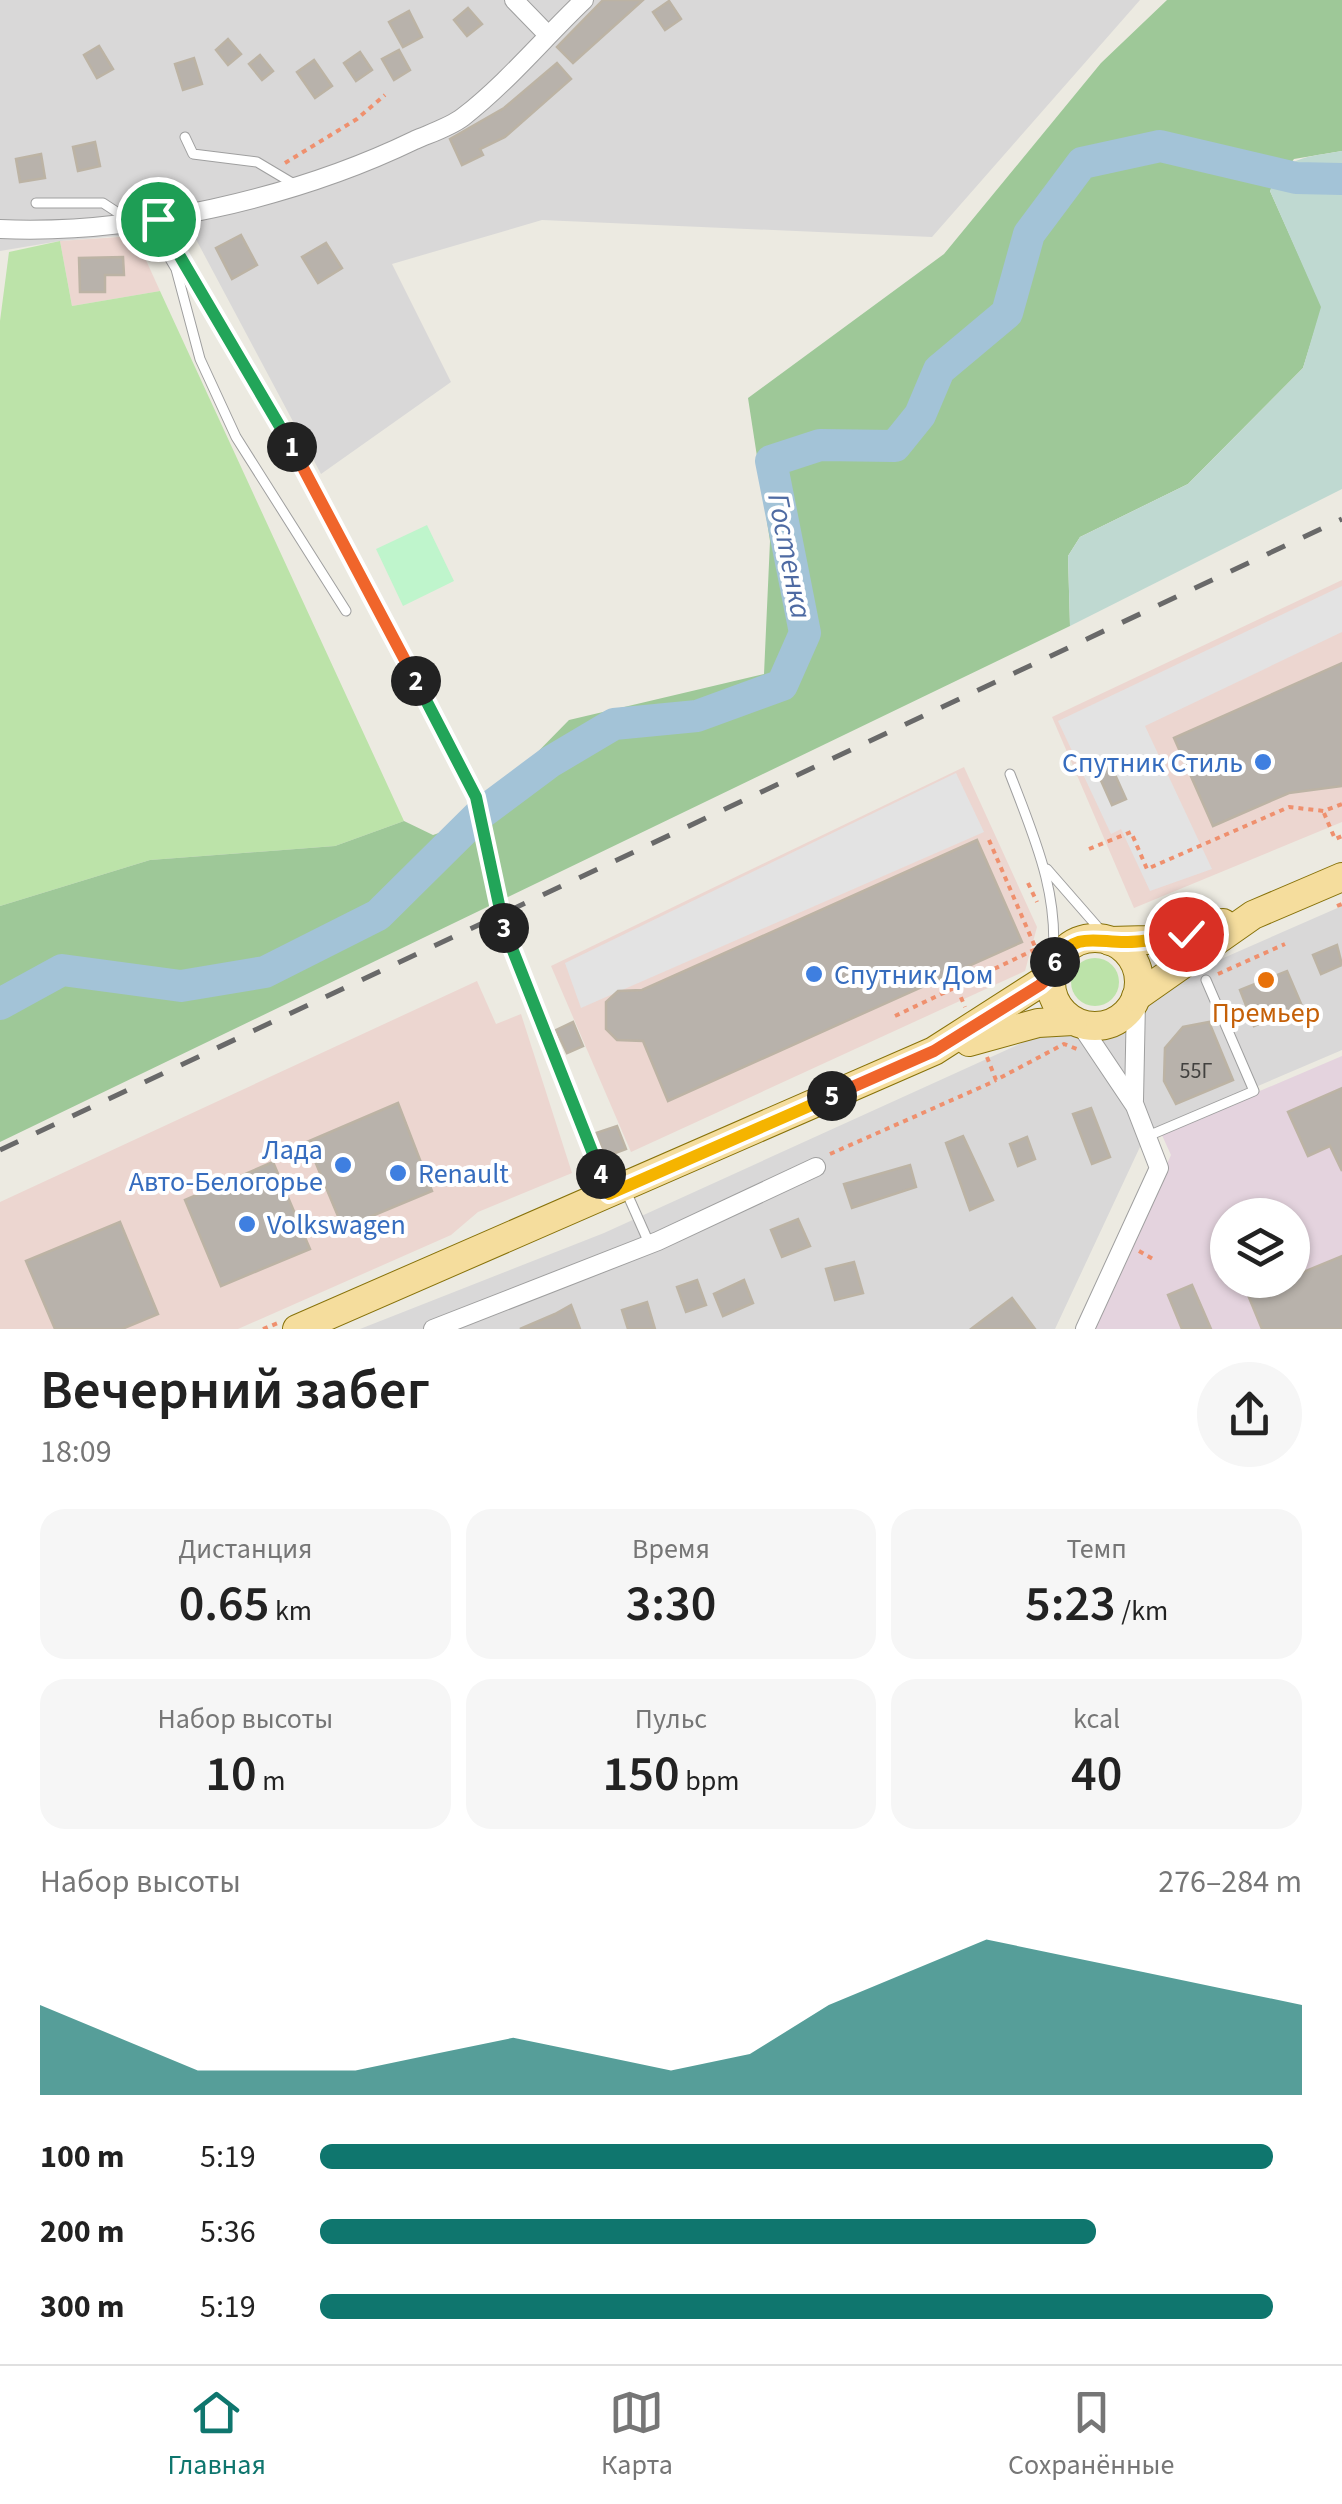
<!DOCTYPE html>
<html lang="ru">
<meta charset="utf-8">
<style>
:root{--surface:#fff;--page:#f6f6f6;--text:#222;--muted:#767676;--line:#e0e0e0;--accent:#0f766e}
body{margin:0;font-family:"Source Sans 3",sans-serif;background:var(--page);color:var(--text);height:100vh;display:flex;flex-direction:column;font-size:38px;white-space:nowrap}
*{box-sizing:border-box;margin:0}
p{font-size:32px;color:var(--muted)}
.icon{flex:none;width:55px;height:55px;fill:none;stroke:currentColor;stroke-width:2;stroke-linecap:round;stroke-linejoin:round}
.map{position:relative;height:1329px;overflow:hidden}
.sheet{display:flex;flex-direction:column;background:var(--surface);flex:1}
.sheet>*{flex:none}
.buttons{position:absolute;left:1210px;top:1198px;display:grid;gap:20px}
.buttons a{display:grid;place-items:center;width:100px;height:100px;border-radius:50%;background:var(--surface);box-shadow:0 2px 8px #0004;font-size:50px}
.pin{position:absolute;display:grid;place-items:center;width:85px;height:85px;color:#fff;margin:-42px;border:5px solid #fff;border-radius:50%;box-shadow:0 2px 10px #0007}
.km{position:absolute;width:50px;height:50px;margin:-25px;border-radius:50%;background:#222;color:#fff;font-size:28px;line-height:50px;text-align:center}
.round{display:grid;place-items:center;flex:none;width:105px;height:105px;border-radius:52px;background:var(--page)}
.head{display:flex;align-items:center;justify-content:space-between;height:170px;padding:0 40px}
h1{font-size:55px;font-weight:600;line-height:75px}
.metrics{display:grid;grid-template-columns:repeat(3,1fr);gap:15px;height:170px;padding:10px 40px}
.metrics div{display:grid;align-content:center;border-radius:25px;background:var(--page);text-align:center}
.metrics b{font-size:50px;font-weight:600}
.metrics small{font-size:28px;font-weight:400}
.metrics p{font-size:28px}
.chart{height:280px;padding:20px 40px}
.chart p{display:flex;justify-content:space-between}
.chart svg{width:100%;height:180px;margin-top:10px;fill:var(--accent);opacity:.7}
ul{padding:0 40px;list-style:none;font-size:32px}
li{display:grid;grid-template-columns:160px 120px 1fr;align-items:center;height:75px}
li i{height:25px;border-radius:12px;background:var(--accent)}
.menu{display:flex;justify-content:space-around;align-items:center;height:140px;border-top:2px solid var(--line);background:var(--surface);font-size:28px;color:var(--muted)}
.menu a{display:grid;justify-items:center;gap:5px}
.menu .selected{color:var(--accent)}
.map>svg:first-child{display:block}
.residential{fill:#d9d8d8}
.commercial{fill:#ecd6d0}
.industrial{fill:#e4d3de;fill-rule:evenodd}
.grass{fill:#bce3a9}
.forest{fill:#9ec898}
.wetland{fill:#bfd9d1}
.park{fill:#bff5cc}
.parking{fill:#e3e3e3}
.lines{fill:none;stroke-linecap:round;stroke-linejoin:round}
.river{stroke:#a3c3d7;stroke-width:32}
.building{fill:#b8b2ab;stroke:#bcb3a4;stroke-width:2.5}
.service-casing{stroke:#9f9f9f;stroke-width:11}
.minor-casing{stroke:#9f9f9f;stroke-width:20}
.primary-casing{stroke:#87720a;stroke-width:30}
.path{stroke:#ef906e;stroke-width:4;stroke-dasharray:5 5;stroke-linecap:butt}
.service{stroke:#fff;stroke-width:9}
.minor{stroke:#fff;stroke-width:18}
.primary{stroke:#f5dd9d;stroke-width:28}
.rail{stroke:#696969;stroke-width:5;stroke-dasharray:20 20;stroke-linecap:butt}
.split-1-casing{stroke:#fff;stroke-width:20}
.split-2-casing{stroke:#fff;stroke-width:20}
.split-3-casing{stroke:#fff;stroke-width:20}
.split-4-casing{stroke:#fff;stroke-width:20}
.split-5-casing{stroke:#fff;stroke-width:20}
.split-6-casing{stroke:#fff;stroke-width:20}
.split-7-casing{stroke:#fff;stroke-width:20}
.split-1{stroke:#22a559;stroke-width:12}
.split-2{stroke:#f0652b;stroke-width:12}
.split-3{stroke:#22a559;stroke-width:12}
.split-4{stroke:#22a559;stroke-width:12}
.split-5{stroke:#f5b400;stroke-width:12}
.split-6{stroke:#f0652b;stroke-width:12}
.split-7{stroke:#f5b400;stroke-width:12}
.shop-dot{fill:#3f7fe0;stroke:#fff;stroke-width:4}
.food-dot{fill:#e8710a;stroke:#fff;stroke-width:4}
.labels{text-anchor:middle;stroke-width:8;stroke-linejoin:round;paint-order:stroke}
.number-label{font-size:22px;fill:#42413f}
.shop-label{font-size:28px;fill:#366cbe;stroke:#fff;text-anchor:start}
.food-label{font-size:28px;fill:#c56008;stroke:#fff}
.water-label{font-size:30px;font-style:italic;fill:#4f6ba3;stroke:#fff}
</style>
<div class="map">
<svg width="1342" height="1329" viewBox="0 0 1342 1329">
<rect width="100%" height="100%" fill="#eceae1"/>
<g class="residential">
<path d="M0 0H1140L932 237 542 220 392 264 451 382 321 474 191 230 60 241 0 251Z"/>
<path d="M1342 906V1050L1146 1134 1055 1329H360L604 1233 1048 1031 1112 1038 1164 984Z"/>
</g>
<g class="commercial">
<path d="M135 236 160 291 72 306 60 241Z"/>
<path d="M1342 580V822L1134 908 1052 717Z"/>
<path d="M964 767 1037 927 1025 971 631 1152 551 966Z"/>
<path d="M477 981 496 1024 521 1014 572 1173 478 1212 451 1235 238 1329H0V1202Z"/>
</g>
<path class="industrial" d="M1342 1056V1329H1093L1171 1155 1161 1133ZM1228 1215H1292V1280H1228Z"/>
<g class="grass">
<path d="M60 241 72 306 160 291 404 821 335 846 150 860 0 906V321L9 252Z"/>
<circle cx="1095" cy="982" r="24"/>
</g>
<path class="forest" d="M1167 0H1342V151L1294 159 1270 191 1322 307 1303 368 1188 484 1080 537 1068 556 1070 626 0 1142V906L150 860 335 846 404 821 433 835 468 823 569 720 764 674 770 541 748 398 944 254 1101 63Z"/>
<path class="wetland" d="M1342 151V489L1070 626 1068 556 1080 537 1188 484 1303 368 1321 307 1270 191C1281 156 1309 157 1342 151Z"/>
<path class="park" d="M427 525 454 581 403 606 376 549Z"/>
<g class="parking">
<path d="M1342 586V632L1145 726 1212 869 1150 891 1121 829 1111 834 1058 721Z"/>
<path d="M956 773 984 832 581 1008 565 963Z"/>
</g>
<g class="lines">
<path class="river" d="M0 1004 62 970 181 986 265 972 378 915 479 815 550 762 614 724 697 716 782 685 805 633 771 461 820 445 895 446 920 415 939 370 1007 313 1029 234 1082 163 1160 146 1296 178 1342 179"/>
</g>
<g class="building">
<path d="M603 0H643L573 63 557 47Z"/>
<path d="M669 1 681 19 665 30 653 12Z"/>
<path d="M468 8 482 24 467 36 454 20Z"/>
<path d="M409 11 422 37 403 47 389 22Z"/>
<path d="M228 39 241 54 228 65 216 50Z"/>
<path d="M99 46 113 69 97 78 84 55Z"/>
<path d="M399 50 410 70 394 80 382 59Z"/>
<path d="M360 52 372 70 356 81 344 63Z"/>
<path d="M260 55 273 71 262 80 249 64Z"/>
<path d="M194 58 202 84 183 90 175 64Z"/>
<path d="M314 60 332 86 315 98 297 72Z"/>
<path d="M557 63 571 79 505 137 480 149 483 155 462 165 450 139 504 108Z"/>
<path d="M95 142 100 166 78 171 73 147Z"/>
<path d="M41 154 45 178 20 182 16 159Z"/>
<path d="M241 235 257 265 232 279 216 248Z"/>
<path d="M326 243 342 268 318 283 302 257Z"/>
<path d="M123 257 124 275H105V292H80L79 258Z"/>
<path d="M1342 663V786L1289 793 1213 826 1174 738Z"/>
<path d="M1108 759 1126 799 1112 805 1094 765Z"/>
<path d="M977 840 1022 942 668 1101 643 1041 617 1040 606 1029V1002L618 991 642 990Z"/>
<path d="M1337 945 1342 965 1321 974 1313 955Z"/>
<path d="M1287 971 1302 1006 1254 1026 1240 990Z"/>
<path d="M573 1022 583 1046 567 1053 556 1030Z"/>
<path d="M1209 1022 1233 1080 1176 1104 1164 1081 1165 1048 1183 1027Z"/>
<path d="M1342 1088V1171L1330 1146 1308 1156 1288 1112Z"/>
<path d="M398 1103 432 1191 343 1228 307 1142Z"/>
<path d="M1091 1108 1110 1157 1092 1164 1073 1114Z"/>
<path d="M617 1126 626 1149 605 1157 596 1133Z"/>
<path d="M963 1136 993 1200 970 1210 946 1143Z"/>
<path d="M1027 1137 1035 1159 1018 1166 1010 1144Z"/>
<path d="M273 1162 310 1249 221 1286 185 1200Z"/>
<path d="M910 1165 916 1187 852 1208 844 1184Z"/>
<path d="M798 1219 810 1246 782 1257 771 1230Z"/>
<path d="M120 1222 158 1314 122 1329H55L26 1261Z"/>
<path d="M1342 1256V1329H1262L1248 1295Z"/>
<path d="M854 1262 863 1293 835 1300 826 1269Z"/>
<path d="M697 1280 706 1305 686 1312 677 1287Z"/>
<path d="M744 1280 753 1303 723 1316 714 1294Z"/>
<path d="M1192 1285 1205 1315 1211 1329H1182L1168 1295Z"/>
<path d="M1012 1298 1035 1329H971Z"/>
<path d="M647 1302 655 1329H628L622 1310Z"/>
<path d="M571 1305 580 1329H520L555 1314Z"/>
</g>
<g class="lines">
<g class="service-casing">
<g id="service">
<path d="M185 137 193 154 257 162 294 184"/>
<path d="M36 203H103L129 220"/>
<path d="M147 220 176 269 200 359 236 437 346 611"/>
<path d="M1010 774C1035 839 1061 897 1052 968"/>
<path d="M1047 869 1109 940"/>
<path d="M528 991 608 1191"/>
<path d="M1148 1136 1254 1091 1206 980"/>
<path d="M625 1189 649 1243"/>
</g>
</g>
<g class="minor-casing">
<g id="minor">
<path d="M514 0 548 35"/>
<path d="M0 229C134 235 295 198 415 140 431 133 450 127 463 117 507 83 544 38 584 0"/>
<path d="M1080 1024 1135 1106 1159 1168 1085 1329"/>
<path d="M1134 1100 1136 1001"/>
<path d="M433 1329 658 1241 816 1167"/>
</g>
</g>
<g class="primary-casing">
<g id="primary">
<circle cx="1095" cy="982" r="44"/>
<path d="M1110 941 1148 940 1223 923"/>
<path d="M1136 997 1253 915 1342 877"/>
<path d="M969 1042 1038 1023 1073 1021"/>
<path d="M297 1329 934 1051 1051 976"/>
</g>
</g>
<g class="path">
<path d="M285 163 357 119 385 95"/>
<path d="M194 280 326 506 476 797 500 917 525 982"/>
<path d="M1324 813 1335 839 1342 836"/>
<path d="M1089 849 1131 832 1147 869 1289 807 1324 811 1342 804"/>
<path d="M1028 883 1037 902"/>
<path d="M1337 906 1342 904"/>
<path d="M1218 974 1285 944"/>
<path d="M957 988 965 1007"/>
<path d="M895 1016 1036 949 989 840"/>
<path d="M987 1057 996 1080 1064 1044 1077 1049"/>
<path d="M830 1154 995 1081"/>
<path d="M1139 1251 1153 1259"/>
<path d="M263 1329 278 1323"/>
</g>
<use href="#service" class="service"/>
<use href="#minor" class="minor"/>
<use href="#primary" class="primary"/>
<path class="rail" d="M0 1150 1342 519"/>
</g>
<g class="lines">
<g class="split-1-casing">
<path id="split-1" d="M158 219 292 447"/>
</g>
<g class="split-2-casing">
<path id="split-2" d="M292 447 416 681"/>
</g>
<g class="split-3-casing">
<path id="split-3" d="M416 681 476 797 504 928"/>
</g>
<g class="split-4-casing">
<path id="split-4" d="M504 928 601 1174"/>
</g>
<g class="split-5-casing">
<path id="split-5" d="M601 1174 609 1194 832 1096"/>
</g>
<g class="split-6-casing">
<path id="split-6" d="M832 1096 934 1051 1040 985 1050 976 1055 962"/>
</g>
<g class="split-7-casing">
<path id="split-7" d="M1055 962C1076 930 1097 943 1128 942 1147 942 1167 937 1186 934"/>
</g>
<use href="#split-1" class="split-1"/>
<use href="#split-2" class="split-2"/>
<use href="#split-3" class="split-3"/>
<use href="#split-4" class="split-4"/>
<use href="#split-5" class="split-5"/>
<use href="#split-6" class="split-6"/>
<use href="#split-7" class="split-7"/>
</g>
<g class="shop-dot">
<circle cx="1263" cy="762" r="10"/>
<circle cx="814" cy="974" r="10"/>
<circle cx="343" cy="1165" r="10"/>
<circle cx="398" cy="1173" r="10"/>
<circle cx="247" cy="1224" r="10"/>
</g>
<circle class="food-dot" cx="1266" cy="980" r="10"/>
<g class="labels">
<g class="number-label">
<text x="1196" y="1078">55Г</text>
</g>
<g class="shop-label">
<text x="1243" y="772" text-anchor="end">Спутник Стиль</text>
<text x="834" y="984">Спутник Дом</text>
<text x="323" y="1159" text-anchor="end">Лада<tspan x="323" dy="32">Авто-Белогорье</tspan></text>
<text x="418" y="1183">Renault</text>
<text x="267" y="1234">Volkswagen</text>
</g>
<g class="food-label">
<text x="1266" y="1022">Премьер</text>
</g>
<g class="water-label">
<text transform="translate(790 556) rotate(79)" y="10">Гостенка</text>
</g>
</g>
</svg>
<div class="buttons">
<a><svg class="icon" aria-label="layers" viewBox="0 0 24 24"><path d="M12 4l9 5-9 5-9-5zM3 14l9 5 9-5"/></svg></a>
</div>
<div class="pin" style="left:158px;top:219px;background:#1e9e55"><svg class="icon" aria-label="arrive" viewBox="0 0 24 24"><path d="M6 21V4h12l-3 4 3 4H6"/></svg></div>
<div class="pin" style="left:1186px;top:934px;background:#d93025"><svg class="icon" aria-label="check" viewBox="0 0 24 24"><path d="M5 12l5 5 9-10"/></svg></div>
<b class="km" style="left:292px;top:447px">1</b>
<b class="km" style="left:416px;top:681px">2</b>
<b class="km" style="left:504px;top:928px">3</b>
<b class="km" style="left:601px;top:1174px">4</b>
<b class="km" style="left:832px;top:1096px">5</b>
<b class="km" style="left:1055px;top:962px">6</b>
</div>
<section class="sheet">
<div class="head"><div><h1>Вечерний забег</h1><p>18:09</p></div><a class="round"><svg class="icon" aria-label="share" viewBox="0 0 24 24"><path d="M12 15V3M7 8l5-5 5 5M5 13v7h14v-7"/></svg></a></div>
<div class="metrics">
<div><p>Дистанция</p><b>0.65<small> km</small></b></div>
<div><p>Время</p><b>3:30</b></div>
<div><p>Темп</p><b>5:23<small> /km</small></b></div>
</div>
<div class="metrics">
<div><p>Набор высоты</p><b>10<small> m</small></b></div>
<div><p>Пульс</p><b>150<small> bpm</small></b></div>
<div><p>kcal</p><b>40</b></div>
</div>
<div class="chart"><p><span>Набор высоты</span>276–284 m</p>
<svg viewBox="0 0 160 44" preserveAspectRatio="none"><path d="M0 44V22L10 30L20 38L30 38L40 38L50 34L60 30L70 34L80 38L90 34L100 22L110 14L120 6L130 10L140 14L150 18L160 22V44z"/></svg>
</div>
<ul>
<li><b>100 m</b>5:19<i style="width:97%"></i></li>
<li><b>200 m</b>5:36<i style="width:79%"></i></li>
<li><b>300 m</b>5:19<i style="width:97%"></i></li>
</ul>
</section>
<nav class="menu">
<a class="selected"><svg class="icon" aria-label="home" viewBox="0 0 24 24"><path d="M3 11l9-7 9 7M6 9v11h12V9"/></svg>Главная</a>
<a><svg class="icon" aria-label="map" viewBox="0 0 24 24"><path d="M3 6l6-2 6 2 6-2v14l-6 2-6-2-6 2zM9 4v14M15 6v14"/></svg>Карта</a>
<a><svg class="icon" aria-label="saved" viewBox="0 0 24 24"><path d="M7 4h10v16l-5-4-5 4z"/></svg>Сохранённые</a>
</nav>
